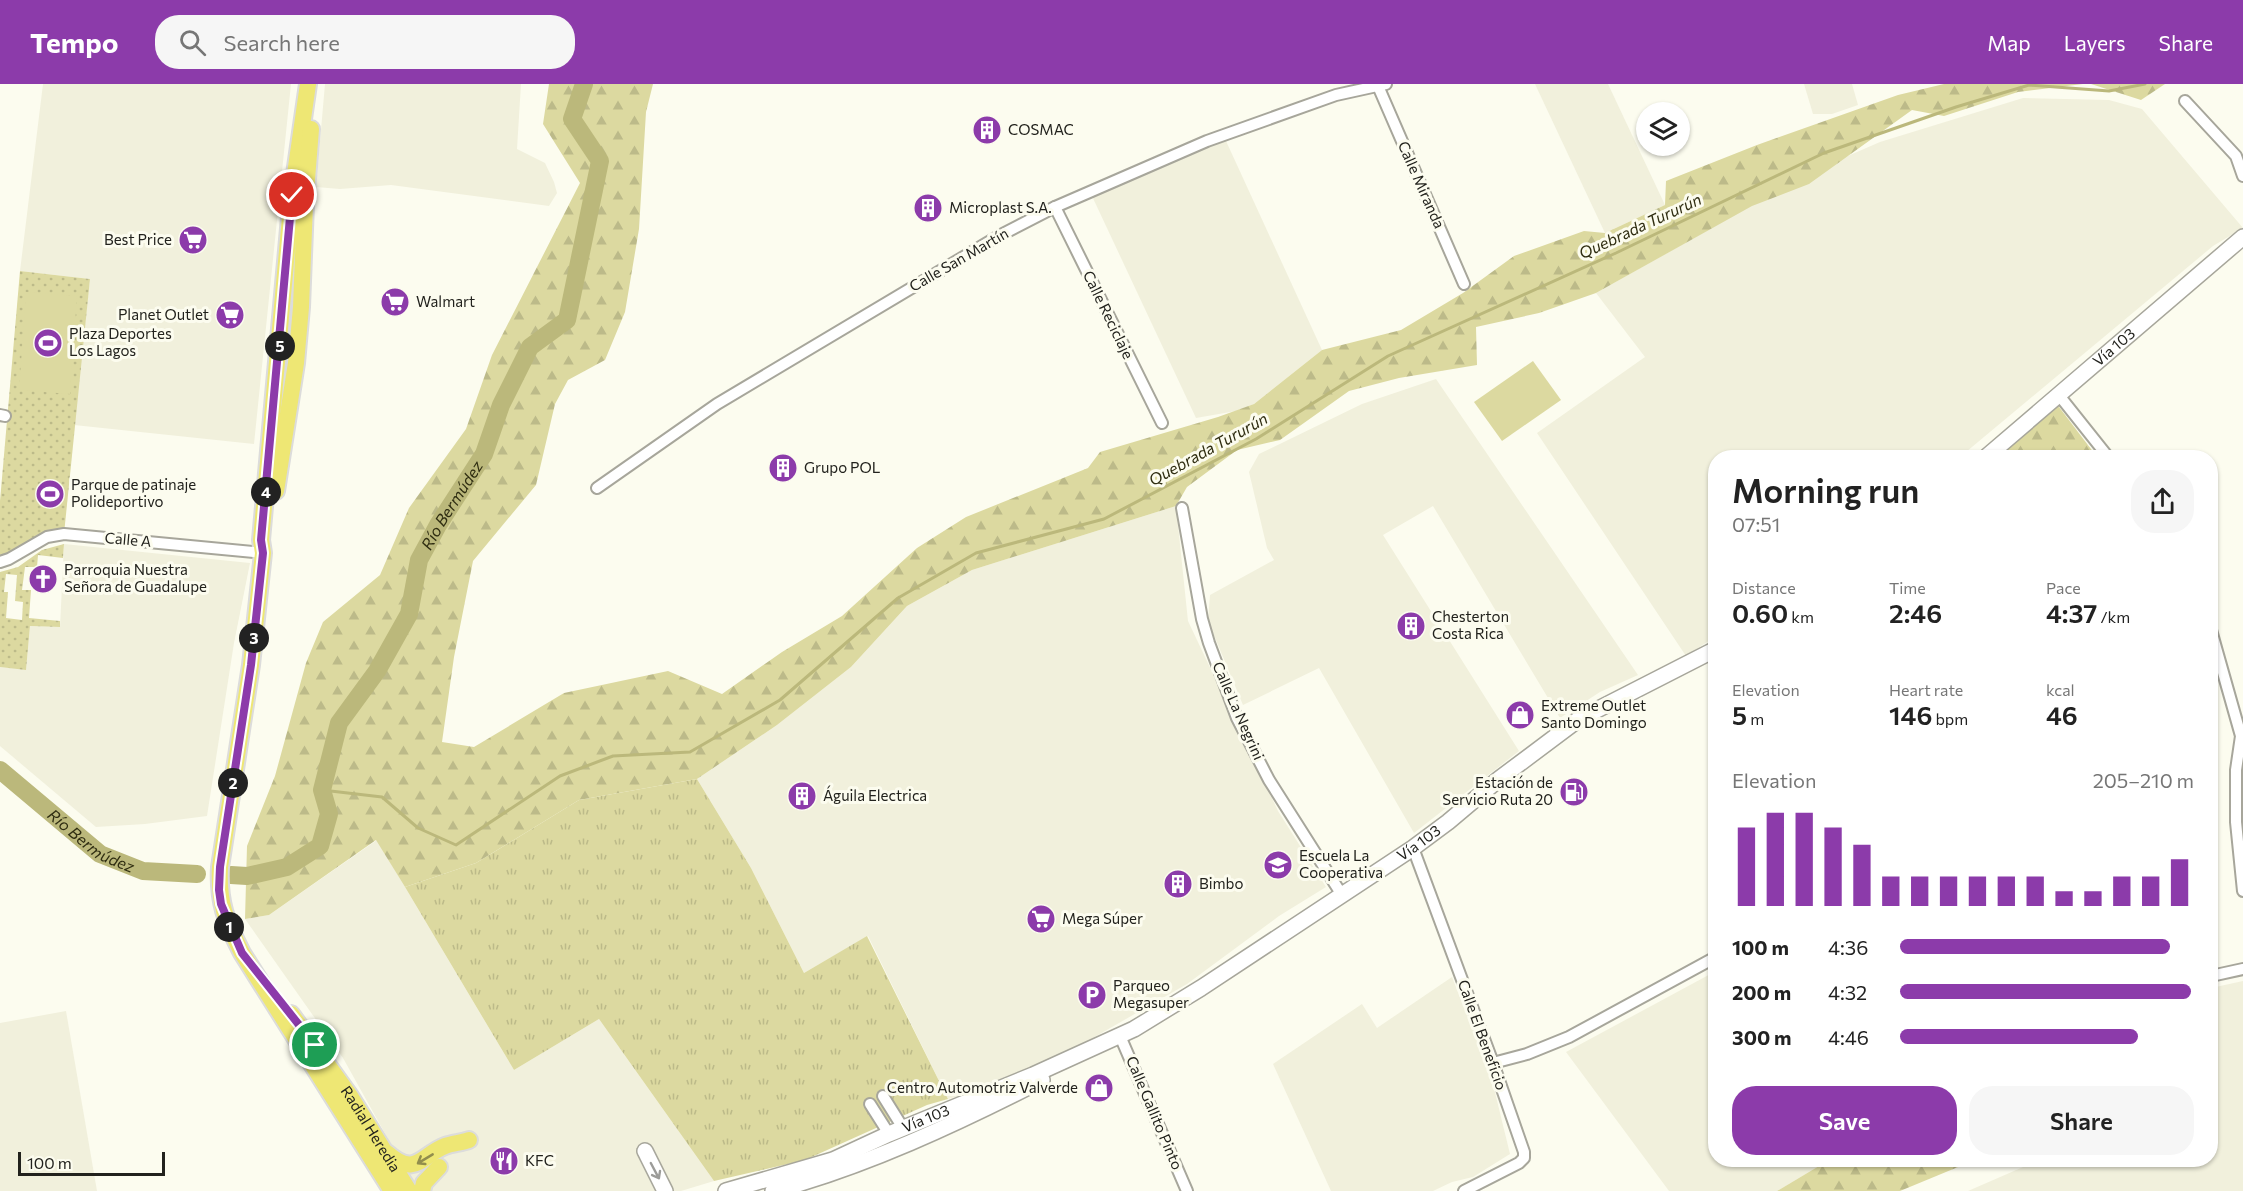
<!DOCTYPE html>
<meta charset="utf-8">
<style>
:root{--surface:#fff;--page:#f6f6f6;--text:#222;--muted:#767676;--accent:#8c3baa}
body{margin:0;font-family:Commissioner,sans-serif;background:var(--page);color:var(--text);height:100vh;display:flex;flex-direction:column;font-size:22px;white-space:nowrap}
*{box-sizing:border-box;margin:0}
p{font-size:20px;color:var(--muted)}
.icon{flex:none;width:33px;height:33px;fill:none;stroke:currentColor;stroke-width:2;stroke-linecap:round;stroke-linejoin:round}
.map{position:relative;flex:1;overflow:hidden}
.side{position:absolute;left:1708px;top:366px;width:510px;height:717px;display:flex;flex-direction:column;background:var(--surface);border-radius:24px;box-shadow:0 2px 4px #0004}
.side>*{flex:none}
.buttons{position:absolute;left:1636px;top:18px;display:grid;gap:12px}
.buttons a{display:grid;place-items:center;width:54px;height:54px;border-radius:50%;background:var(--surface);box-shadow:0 2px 4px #0004;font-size:30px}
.scale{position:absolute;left:18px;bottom:15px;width:147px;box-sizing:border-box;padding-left:6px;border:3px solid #22221d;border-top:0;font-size:16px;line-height:21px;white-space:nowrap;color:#22221d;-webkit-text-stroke:4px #fcfcef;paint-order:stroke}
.pin{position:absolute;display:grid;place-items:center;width:51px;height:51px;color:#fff;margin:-26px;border:3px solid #fff;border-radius:50%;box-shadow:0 2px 6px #0007}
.km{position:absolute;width:30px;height:30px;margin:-15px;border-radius:50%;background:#222;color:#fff;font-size:16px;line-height:30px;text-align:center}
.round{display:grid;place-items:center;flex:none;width:63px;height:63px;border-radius:24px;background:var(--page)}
.summary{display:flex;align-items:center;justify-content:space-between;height:102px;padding:0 24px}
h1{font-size:33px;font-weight:600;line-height:45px}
.stats{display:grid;grid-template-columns:repeat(3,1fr);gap:9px;height:102px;padding:6px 24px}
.stats div{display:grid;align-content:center}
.stats b{font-size:26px;font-weight:600}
.stats small{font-size:16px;font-weight:400}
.stats p{font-size:16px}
.chart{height:168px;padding:12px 24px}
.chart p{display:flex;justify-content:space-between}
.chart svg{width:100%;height:108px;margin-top:6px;stroke:var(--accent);stroke-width:6}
.action{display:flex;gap:12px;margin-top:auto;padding:12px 24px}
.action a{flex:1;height:69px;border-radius:24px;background:var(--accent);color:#fff;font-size:24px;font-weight:600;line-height:69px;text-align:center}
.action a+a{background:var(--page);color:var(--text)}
ul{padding:0 24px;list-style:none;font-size:20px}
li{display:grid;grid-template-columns:96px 72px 1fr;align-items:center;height:45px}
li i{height:15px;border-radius:8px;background:var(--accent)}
header{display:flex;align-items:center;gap:36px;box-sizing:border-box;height:84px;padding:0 30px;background:var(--accent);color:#fff}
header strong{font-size:28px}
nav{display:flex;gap:33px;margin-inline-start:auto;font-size:21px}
.search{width:420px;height:54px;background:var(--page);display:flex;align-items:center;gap:15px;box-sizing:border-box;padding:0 21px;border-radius:24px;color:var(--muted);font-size:22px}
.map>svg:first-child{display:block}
.built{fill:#f1f0dc}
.grass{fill:url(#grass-tufts)}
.forest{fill:url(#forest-firs)}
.park{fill:url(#park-dots);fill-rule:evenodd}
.pitch{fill:#dcd9a0}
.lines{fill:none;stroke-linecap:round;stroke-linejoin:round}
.stream{stroke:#bbb87b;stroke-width:3}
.river{stroke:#bbb87b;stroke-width:18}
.minor-casing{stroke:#a7a69b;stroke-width:14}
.secondary-casing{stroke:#a7a69b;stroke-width:18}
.primary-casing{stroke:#dcdcdb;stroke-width:20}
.minor{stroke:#fff;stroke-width:10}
.secondary{stroke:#fff;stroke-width:15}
.primary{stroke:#eee774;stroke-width:16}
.oneway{stroke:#928e4d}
.oneway2{stroke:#9c9c99}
.route-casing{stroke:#fff;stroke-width:12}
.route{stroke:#8c3baa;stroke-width:8}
.labels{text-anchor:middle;stroke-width:6;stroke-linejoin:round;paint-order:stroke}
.poi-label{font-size:15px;fill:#22221d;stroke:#fcfcef;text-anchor:start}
.street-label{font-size:15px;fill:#22221d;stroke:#fcfcef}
.water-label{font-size:16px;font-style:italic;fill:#2f2d11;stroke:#fcfcef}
</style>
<header>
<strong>Tempo</strong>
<div class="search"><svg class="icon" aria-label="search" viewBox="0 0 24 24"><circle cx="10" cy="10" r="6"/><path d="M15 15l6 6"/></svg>Search here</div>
<nav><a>Map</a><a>Layers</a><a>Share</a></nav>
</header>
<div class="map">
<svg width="2243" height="1107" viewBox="0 0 2243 1107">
<defs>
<pattern id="grass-tufts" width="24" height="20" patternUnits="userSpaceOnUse" patternTransform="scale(1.5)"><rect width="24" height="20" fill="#dcd9a0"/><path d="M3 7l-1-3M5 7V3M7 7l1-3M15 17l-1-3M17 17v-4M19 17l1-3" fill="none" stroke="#bcba89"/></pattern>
<pattern id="forest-firs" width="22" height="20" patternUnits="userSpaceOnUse" patternTransform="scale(1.5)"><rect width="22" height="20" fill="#dcd9a0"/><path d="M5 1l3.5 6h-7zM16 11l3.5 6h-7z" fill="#bcba89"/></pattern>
<pattern id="park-dots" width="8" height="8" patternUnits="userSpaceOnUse" patternTransform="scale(1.5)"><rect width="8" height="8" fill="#dcd9a0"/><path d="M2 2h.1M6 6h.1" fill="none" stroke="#bcba89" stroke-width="1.8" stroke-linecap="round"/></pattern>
</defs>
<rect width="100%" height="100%" fill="#fcfcef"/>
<g class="built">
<path d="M43 0H291L254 360 74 341 90 195 20 187Z"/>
<path d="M325 0H521L517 65 545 79 554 98 557 109 549 122 391 101 340 105 316 103Z"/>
<path d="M1535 0H1608L1665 121 1605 149Z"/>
<path d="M1804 0H1852L1858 21 1832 30H1813Z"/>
<path d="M2023 14 2109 16 2142 25 2243 144 2213 162 1960 373 1716 374V552L1686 572 1537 349 1645 273 1596 209 1811 88 1880 58Z"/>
<path d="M1226 57 1322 266 1254 320 1236 327 1196 334 1091 110 1185 71Z"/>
<path d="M1436 295 1638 591 1600 608 1560 634 1433 422 1383 451 1519 667 1414 749 1319 584 1243 621 1208 537 1210 511 1274 476 1267 464 1249 388 1259 370 1362 320Z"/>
<path d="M1176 422 1188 537 1278 727 1326 803 1279 832 1187 900 1044 982 996 1001 948 1015 868 852 804 889 751 784 697 695 777 641 851 583 907 522 972 486Z"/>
<path d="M64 460 250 479 234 559 207 732 145 740 96 743 0 662V583L26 585 30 542 60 543Z"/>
<path d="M377 756 514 986 599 935 714 1097 681 1107H417L343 974 245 835 269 831Z"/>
<path d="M1716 887V1076H1829L1777 1107H1669L1566 968Z"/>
<path d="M1452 893 1491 992 1510 1070 1473 1093 1452 1098 1433 1107H1331L1273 980 1362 920 1377 944Z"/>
<path d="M2243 897V1107H1968L2039 1076H2211V904Z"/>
<path d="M66 927 97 1107H0V939Z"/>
</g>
<path class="grass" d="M697 695 751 784 804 889 867 852 948 1015 927 1021 805 1076 714 1097 599 935 514 986 405 803 476 779 579 716Z"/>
<g class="forest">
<path d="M549 0H653L646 28 639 145 625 228 605 276 568 296 555 320 536 401 473 477 454 573 442 658 474 663 564 609 668 587 722 610 782 568 842 532 917 464 966 433 1088 384 1100 368 1218 333 1254 320 1322 266 1401 246 1463 209 1514 172 1584 147 1605 149 1665 121 1666 97 1757 61 1898 11 1944 0H2083L2018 8 1944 32 1912 26 1809 100 1752 122 1596 209 1539 229 1476 243 1477 281 1399 294 1349 307 1280 356 1237 366 1187 403 1176 422 972 486 907 522 851 583 777 641 697 695 579 716 476 779 405 803 376 756 269 831 245 835 247 762 275 692 306 579 323 538 380 491 409 424 466 345 492 271 580 99 543 40Z"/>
<path d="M2091 0H2165L2141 16Z"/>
<path d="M2056 319 2097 373 1992 374Z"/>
<path d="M1829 1076H1975L1900 1107H1777Z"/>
</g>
<g class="park">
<path d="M20 187 90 195 64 450 0 478V417Z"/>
<path d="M64 460 63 474 38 471 37 483H25L22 506H31L29 534 60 537V543L30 542 26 586 0 583V488L18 483 42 466ZM6 490 17 491 15 517 23 518 22 536 6 534 8 508H4Z"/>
</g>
<g class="pitch">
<path d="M26 208 77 212 70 310 19 306Z"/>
<path d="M1533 277 1561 316 1502 357 1474 318Z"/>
</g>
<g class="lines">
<path class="stream" d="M322 706 382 713 418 744 456 761 560 692 613 672 690 668 780 616 898 514 976 469 1104 435 1256 355 1388 272 1616 169 1824 69 1956 23 2029 1 2109 7 2145 0"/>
<g class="river">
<path id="s1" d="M0 686 100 770 143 787 197 790"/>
<path id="s2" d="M231 791 247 792 287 783 320 762 329 730 322 706 339 639 377 587 409 530 419 476 438 441 484 370 501 321 530 263 567 236 600 77 572 35 584 0"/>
</g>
<g class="minor-casing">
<g id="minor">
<path d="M1378 2 1464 200"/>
<path d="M2185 17 2236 72 2243 92"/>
<path d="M1055 123 1162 339"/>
<path d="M2058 310 2109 374"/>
<path d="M0 331 5 332"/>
<path d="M597 404 717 320 997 153 1055 123 1207 57 1336 11 1386 0"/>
<path d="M1182 424 1202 535 1209 559 1237 634 1269 696 1342 811"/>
<path d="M0 478 9 475 47 453 64 450 263 469"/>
<path d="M2211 546 2241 652 2236 686V738L2243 807"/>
<path d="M1413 764 1493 979 1524 1068V1074L1519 1079 1464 1107"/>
<path d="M2211 892 2243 885"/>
<path d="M1120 952 1187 1107"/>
<path d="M1493 979 1527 970 1569 953 1716 873"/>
<path d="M883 1012 903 1044"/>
<path d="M870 1020 889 1050"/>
</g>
</g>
<g class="secondary-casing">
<g id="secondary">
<path id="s3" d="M1985 374 2243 153"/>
<path d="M645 1067 665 1107"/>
<path id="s4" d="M726 1107 833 1076 889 1050 1033 991 1134 945 1201 904 1413 764 1448 738 1499 695 1579 635 1716 565"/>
<path d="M773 1107C864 1083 958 1039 1042 996"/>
</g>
</g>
<g class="primary-casing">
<g id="primary">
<path d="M308 0 292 111 261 456 263 469 251 581 220 783C218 818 226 838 242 869L392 1107"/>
<path d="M276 407 296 279 301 223 305 120 311 45"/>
<path id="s5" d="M291 930 350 1012 409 1107"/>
<path d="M387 1069C416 1094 420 1072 445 1062 453 1059 461 1059 469 1056"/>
<path d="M422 1107 424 1099 439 1083"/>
</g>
</g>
<use href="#minor" class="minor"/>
<use href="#secondary" class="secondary"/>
<use href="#primary" class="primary"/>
</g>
<defs><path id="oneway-shaft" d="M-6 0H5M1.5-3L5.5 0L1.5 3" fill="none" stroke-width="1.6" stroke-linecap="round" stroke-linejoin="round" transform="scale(1.5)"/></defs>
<use class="oneway" href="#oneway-shaft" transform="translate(425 1075) rotate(149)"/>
<use class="oneway2" href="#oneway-shaft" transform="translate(655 1087) rotate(62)"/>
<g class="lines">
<g class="route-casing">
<path id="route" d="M292 111 261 456 263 469 251 581 220 783 219 806 221 820 242 869 315 961"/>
</g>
<use href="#route" class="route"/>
</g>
<defs>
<g id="building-disc" transform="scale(1.5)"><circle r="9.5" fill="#8c3baa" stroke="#fcfcef"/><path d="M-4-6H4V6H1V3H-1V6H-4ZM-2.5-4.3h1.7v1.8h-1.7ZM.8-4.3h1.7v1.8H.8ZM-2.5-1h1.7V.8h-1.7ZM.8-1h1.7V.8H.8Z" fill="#fff"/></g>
<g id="supermarket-disc" transform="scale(1.5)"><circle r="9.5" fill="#8c3baa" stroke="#fcfcef"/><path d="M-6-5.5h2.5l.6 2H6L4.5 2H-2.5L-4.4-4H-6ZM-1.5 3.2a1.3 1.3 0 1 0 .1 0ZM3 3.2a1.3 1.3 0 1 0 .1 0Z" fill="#fff"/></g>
<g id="stadium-disc" transform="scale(1.5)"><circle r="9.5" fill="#8c3baa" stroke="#fcfcef"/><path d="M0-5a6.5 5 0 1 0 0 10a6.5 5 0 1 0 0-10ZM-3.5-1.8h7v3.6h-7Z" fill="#fff"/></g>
<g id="church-disc" transform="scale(1.5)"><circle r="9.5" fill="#8c3baa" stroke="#fcfcef"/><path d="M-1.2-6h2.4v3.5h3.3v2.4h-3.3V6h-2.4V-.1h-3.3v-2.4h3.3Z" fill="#fff"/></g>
<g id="shop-disc" transform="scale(1.5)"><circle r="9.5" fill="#8c3baa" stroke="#fcfcef"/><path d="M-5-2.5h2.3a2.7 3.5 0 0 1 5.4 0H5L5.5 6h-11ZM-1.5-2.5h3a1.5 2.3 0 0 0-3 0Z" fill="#fff"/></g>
<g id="fuel-disc" transform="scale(1.5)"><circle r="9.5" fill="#8c3baa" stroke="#fcfcef"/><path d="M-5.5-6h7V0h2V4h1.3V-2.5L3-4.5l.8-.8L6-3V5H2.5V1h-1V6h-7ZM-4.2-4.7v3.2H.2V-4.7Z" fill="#fff"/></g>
<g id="school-disc" transform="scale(1.5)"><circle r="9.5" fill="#8c3baa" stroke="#fcfcef"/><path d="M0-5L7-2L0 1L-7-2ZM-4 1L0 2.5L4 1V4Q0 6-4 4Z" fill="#fff"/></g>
<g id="parking-disc" transform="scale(1.5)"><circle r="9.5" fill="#8c3baa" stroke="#fcfcef"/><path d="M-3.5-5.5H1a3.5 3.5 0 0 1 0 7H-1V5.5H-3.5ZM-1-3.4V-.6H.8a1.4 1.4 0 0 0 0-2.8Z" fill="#fff"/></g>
<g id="restaurant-disc" transform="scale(1.5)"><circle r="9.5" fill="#8c3baa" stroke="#fcfcef"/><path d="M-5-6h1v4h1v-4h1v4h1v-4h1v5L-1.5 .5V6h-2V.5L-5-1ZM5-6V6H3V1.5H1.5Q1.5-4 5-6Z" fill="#fff"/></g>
</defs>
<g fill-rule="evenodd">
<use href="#building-disc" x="987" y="46"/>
<use href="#building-disc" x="928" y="124"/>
<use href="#supermarket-disc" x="193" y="156"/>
<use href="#supermarket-disc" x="395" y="218"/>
<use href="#supermarket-disc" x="230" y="231"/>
<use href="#stadium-disc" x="48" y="259"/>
<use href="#building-disc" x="783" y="384"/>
<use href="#stadium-disc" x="50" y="410"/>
<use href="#church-disc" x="43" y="495"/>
<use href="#building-disc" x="1411" y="542"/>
<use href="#shop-disc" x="1520" y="631"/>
<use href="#fuel-disc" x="1574" y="708"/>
<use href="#building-disc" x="802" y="712"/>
<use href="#school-disc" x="1278" y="781"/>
<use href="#building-disc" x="1178" y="800"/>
<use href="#supermarket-disc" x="1041" y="835"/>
<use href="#parking-disc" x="1092" y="911"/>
<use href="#shop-disc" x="1099" y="1004"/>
<use href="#restaurant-disc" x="504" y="1077"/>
</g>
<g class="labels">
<g class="poi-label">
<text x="1008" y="51">COSMAC</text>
<text x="949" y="129">Microplast S.A.</text>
<text x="172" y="161" text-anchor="end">Best Price</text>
<text x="416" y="223">Walmart</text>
<text x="209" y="236" text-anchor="end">Planet Outlet</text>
<text x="69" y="255">Plaza Deportes<tspan x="69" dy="17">Los Lagos</tspan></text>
<text x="804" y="389">Grupo POL</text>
<text x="71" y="406">Parque de patinaje<tspan x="71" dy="17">Polideportivo</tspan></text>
<text x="64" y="491">Parroquia Nuestra<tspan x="64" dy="17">Señora de Guadalupe</tspan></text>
<text x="1432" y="538">Chesterton<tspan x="1432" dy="17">Costa Rica</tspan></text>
<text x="1541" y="627">Extreme Outlet<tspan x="1541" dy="17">Santo Domingo</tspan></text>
<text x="1553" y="704" text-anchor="end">Estación de<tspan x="1553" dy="17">Servicio Ruta 20</tspan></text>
<text x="823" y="717">Águila Electrica</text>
<text x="1299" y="777">Escuela La<tspan x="1299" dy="17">Cooperativa</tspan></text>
<text x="1199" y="805">Bimbo</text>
<text x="1062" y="840">Mega Súper</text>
<text x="1113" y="907">Parqueo<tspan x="1113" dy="17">Megasuper</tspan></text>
<text x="1078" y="1009" text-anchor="end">Centro Automotriz Valverde</text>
<text x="525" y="1082">KFC</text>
</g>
<g class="street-label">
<text transform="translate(1421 101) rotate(66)" y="5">Calle Miranda</text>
<text transform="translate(959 176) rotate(-30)" y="5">Calle San Martín</text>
<text transform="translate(1108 231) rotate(64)" y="5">Calle Reciclaje</text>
<text dy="5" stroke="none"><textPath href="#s3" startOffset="170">Vía 103</textPath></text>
<text transform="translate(128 456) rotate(5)" y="5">Calle A</text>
<text transform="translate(1238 627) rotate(66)" y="5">Calle La Negrini</text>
<text dy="5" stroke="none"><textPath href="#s4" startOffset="780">Vía 103</textPath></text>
<text transform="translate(1482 951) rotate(70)" y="5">Calle El Beneficio</text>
<text transform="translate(1154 1029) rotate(67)" y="5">Calle Gallito Pinto</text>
<text dy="5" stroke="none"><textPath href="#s4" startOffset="213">Vía 103</textPath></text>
<text dy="5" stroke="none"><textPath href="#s5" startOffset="140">Radial Heredia</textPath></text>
</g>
<g class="water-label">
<text transform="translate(1640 142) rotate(-25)" y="6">Quebrada Tururún</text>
<text transform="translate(1208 365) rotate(-29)" y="6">Quebrada Tururún</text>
<text dy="6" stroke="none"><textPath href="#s2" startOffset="472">Río Bermúdez</textPath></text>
<text dy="6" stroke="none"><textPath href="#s1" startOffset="116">Río Bermúdez</textPath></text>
</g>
</g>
</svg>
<div class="buttons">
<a><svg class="icon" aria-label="layers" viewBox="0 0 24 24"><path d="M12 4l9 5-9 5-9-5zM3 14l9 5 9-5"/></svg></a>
</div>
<div class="scale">100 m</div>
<div class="pin" style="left:315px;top:961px;background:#1e9e55"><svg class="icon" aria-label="arrive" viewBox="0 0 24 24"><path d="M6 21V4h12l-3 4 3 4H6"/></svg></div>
<div class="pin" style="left:292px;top:111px;background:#d93025"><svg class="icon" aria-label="check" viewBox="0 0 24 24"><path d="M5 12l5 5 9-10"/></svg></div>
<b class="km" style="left:229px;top:843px">1</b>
<b class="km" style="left:233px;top:699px">2</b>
<b class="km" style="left:254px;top:554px">3</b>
<b class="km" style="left:266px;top:408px">4</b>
<b class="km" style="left:280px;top:262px">5</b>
<section class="side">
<div class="summary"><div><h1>Morning run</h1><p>07:51</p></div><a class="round"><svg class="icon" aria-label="share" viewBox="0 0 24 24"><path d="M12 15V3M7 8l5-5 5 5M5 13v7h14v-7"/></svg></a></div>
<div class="stats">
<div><p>Distance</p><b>0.60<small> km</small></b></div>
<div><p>Time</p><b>2:46</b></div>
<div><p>Pace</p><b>4:37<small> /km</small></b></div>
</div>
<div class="stats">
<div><p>Elevation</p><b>5<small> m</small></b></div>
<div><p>Heart rate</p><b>146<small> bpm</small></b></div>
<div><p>kcal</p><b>46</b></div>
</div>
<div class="chart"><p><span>Elevation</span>205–210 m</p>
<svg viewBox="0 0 160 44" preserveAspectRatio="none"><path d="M5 44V12M15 44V6M25 44V6M35 44V12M45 44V19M55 44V32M65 44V32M75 44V32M85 44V32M95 44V32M105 44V32M115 44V38M125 44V38M135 44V32M145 44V32M155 44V25"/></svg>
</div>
<ul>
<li><b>100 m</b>4:36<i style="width:92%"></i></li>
<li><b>200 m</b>4:32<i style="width:99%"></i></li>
<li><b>300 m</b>4:46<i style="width:81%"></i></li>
</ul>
<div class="action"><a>Save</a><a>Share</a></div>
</section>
</div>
